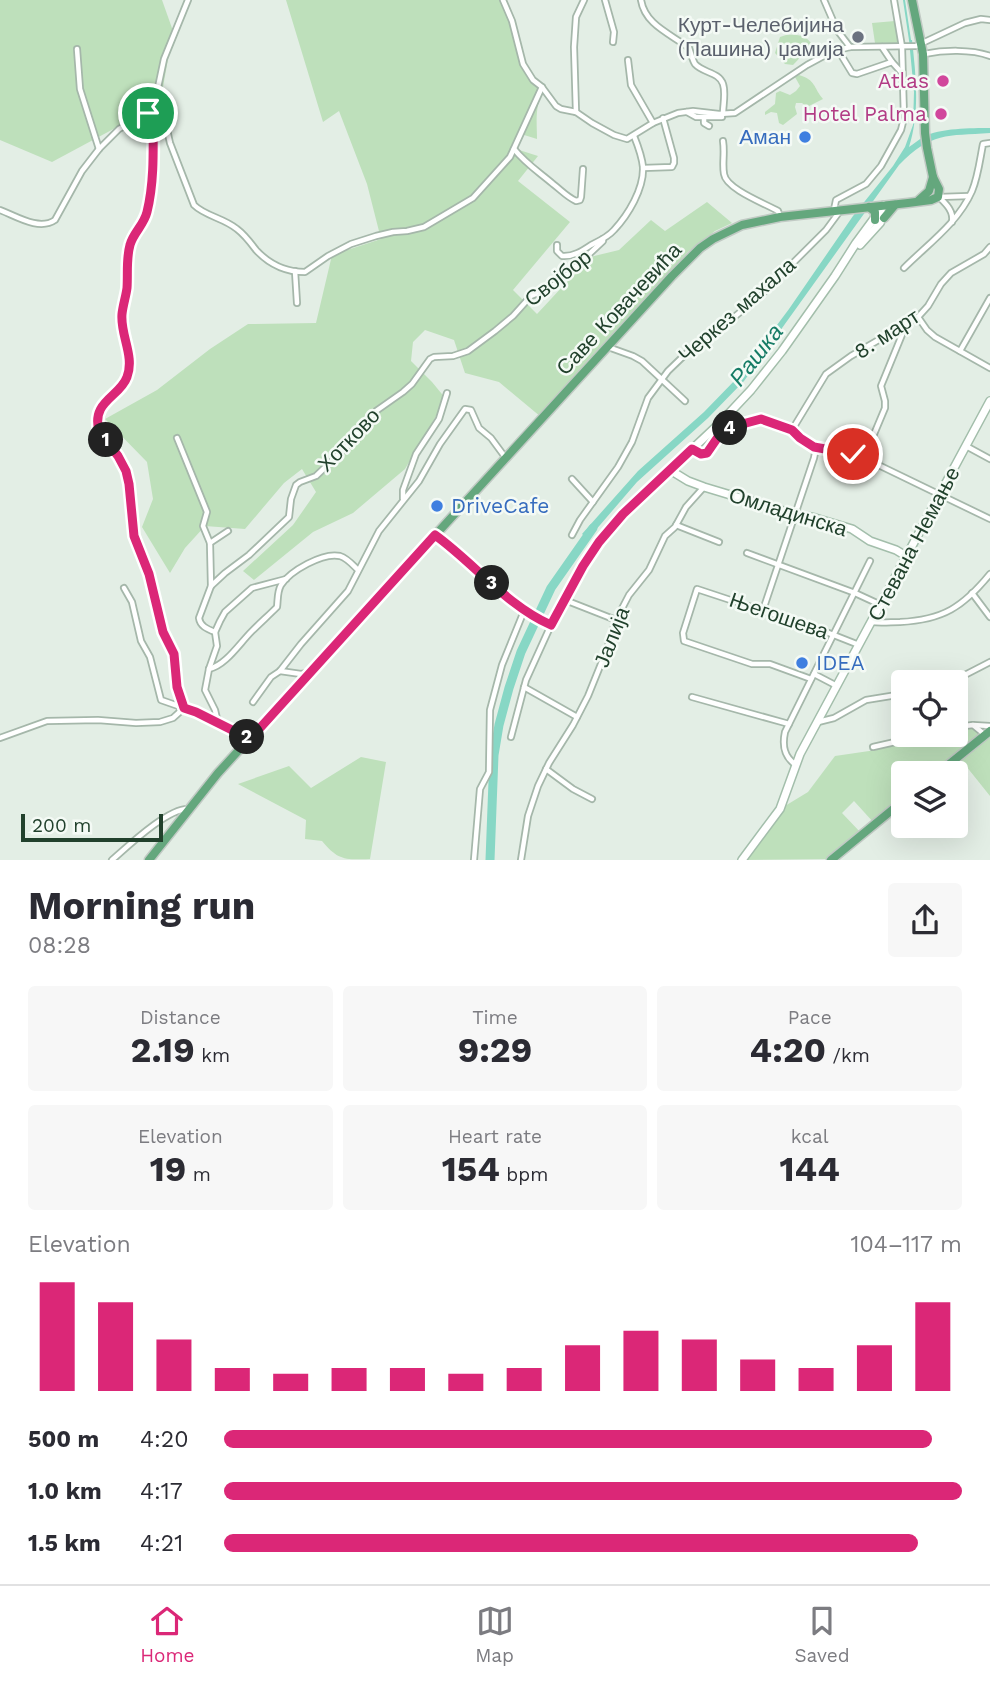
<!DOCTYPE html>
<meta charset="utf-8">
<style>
:root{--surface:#fff;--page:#f7f7f7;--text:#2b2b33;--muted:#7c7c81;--line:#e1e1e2;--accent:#db2777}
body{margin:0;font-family:"Work Sans",sans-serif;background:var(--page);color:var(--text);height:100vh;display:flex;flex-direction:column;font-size:26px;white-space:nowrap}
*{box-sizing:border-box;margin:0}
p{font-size:23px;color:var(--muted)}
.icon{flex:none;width:38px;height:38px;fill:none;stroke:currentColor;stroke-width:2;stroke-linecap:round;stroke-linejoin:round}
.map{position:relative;height:860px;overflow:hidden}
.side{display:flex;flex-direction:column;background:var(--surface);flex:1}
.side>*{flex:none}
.fabs{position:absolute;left:891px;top:670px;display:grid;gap:14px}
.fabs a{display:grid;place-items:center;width:77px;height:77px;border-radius:7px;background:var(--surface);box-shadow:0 7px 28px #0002;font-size:35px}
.scale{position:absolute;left:21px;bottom:18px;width:142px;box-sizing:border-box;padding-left:7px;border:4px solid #21412c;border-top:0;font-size:19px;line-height:24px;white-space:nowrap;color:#21412c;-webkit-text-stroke:5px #f4faf5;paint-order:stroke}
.pin{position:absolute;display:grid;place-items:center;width:60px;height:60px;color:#fff;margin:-30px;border:4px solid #fff;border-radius:50%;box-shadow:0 2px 7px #0007}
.km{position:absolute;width:35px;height:35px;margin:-18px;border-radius:50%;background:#222;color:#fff;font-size:19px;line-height:35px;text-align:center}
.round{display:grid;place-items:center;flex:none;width:74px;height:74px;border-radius:7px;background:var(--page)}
.headline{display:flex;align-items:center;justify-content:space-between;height:119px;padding:0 28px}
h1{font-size:38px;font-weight:700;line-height:52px}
.figures{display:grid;grid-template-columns:repeat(3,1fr);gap:10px;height:119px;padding:7px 28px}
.figures div{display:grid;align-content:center;border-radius:7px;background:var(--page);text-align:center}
.figures b{font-size:35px;font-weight:700}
.figures small{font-size:19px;font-weight:400}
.figures p{font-size:19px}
.chart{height:196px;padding:14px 28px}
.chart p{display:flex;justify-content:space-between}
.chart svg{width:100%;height:126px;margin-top:7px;stroke:var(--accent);stroke-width:6}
ul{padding:0 28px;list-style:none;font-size:23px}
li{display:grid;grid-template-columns:112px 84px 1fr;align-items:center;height:52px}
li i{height:18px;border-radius:9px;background:var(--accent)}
.tab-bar{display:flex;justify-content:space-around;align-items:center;height:98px;border-top:2px solid var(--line);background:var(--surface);font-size:19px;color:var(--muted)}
.tab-bar a{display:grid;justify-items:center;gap:4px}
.tab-bar .selected{color:var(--accent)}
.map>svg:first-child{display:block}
.green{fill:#bee0bb}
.water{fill:#87d7c5}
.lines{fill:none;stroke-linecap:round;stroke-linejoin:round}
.stream{stroke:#87d7c5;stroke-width:2}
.river{stroke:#87d7c5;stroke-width:9}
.street-casing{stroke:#a5b7aa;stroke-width:8}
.secondary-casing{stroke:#a3beab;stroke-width:10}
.primary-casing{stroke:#c1cac4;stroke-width:11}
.street{stroke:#fff;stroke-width:4.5}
.secondary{stroke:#fff;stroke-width:7}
.primary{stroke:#64a77d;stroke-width:8}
.route-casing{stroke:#fff;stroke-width:14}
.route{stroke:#db2777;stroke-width:9}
.worship-dot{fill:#6b7280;stroke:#f4faf5;stroke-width:2.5}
.hotel-dot{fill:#d1479c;stroke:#f4faf5;stroke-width:2.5}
.shop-dot{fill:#3f7fe0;stroke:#f4faf5;stroke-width:2.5}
.labels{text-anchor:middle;stroke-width:5;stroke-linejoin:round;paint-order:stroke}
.worship-label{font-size:21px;fill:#5b616d;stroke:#f4faf5;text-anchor:end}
.hotel-label{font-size:21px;fill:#b23c85;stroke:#f4faf5;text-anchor:end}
.shop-label{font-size:21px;fill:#366cbe;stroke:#f4faf5;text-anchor:start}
.street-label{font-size:21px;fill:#21412c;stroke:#f4faf5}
.water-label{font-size:23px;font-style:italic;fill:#167c66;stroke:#f4faf5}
</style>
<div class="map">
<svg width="990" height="860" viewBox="0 0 990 860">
<rect width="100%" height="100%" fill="#e3eee5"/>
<g class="green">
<path d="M0 0H162L173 31 160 104 52 162 0 140Z"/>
<path d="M286 0H503L525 69 545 91C534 103 537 123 537 139L521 134 516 149 538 156 518 181 570 222 513 290 537 314 590 257 619 250 651 220 665 231 707 202 732 223 715 231 688 252 541 417 499 382 465 373 454 340 425 330 413 342 411 361 432 382 446 399 405 469 353 513 313 532 254 580 243 571 293 525 316 492 302 469 284 483 245 529 205 526 185 548 170 573 142 527 153 499 147 462 105 419 157 390 210 349 248 324 316 323 332 255 381 239 367 184 339 111 323 122Z"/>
<path d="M895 21 898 44 875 43 872 23Z"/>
<path d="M786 35C797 34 807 35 812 45L793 65 785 64 775 53 780 37Z"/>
<path d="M799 75C816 80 813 87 823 99L807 107 802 103H796L795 107 797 114 783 125 779 123 777 113 771 112 765 115V112L775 104 776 93 780 91 790 95 796 91 800 86 795 77Z"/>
<path d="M965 727 972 728 985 735 990 731V796L958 756 937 773 903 774V801L874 823 854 801 842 813 862 834 831 859 742 860 780 809 808 792 835 756 876 750 935 735H956V730Z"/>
<path d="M361 757 386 762 370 859C344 860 338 860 322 841L305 839 306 820 238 784 289 766 311 788Z"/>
</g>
<path class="water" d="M909 40H912C916 76 920 112 909 147 914 144 918 140 923 137 940 128 971 128 990 128V133C947 136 931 132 899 165L744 381 708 418 637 482 588 539 582 534 638 471 704 412 738 377 789 309 853 216 893 166 905 147 913 125 914 92Z"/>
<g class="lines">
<path class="stream" d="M904 0 910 40"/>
<path class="river" d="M490 860 494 755 499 725 509 688 521 652 551 588 593 528"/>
<g class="street-casing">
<g id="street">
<path d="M188 0 164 59 153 111 152 183 147 212 144 221 130 243 129 253 126 291 122 314 129 364 127 377 123 384 104 403 100 409 98 426 99 431 118 456 126 471 134 536 150 574 163 632 174 654 177 687 184 708 196 712 250 739"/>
<path d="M503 0 512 21 523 64 533 80 542 87 556 106 561 109 576 112 592 123 614 135 627 139 653 123 678 113 693 111 719 114 735 113 807 65 831 52 850 47 916 46 965 23 981 19 990 20"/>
<path d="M605 0 614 32 613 42"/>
<path d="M641 0C645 25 671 34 689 48 691 53 692 59 695 64 703 73 719 72 723 84 726 93 723 105 723 114"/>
<path d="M824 0 837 30 850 47"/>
<path d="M882 47 892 62 902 73"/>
<path d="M77 49 80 89 99 149"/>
<path d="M838 50 852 73 857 74 892 62"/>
<path d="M924 54C944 50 971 49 990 56"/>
<path d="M628 60 631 85 653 123"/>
<path d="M576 112 574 47 576 17 584 0"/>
<path d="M687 112 696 117H722"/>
<path d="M704 117V123L709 126"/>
<path d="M723 141C725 154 722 163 724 174 726 189 766 204 778 211L780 216"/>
<path d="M514 149C526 164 539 172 553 184 561 190 567 197 576 201L580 200 581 197 583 169"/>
<path d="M643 168 672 167 674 163V158L663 118"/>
<path d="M939 197 969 196"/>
<path d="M939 197C946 204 954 211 952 222"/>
<path d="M0 210C16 216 39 231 55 220L82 171 99 149 119 129 148 113 156 111 161 112 164 116 170 143 194 205C205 216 224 218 237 229 245 235 250 242 256 250 269 264 286 272 305 272L328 256 351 244 376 236 393 232 407 231 424 227 473 198 510 157 542 87"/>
<path d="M834 210 836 200 866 184 881 166 901 130 904 118 902 47 894 0"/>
<path d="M557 245V251L562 256C573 257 582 251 591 245 599 241 608 237 614 230 628 215 644 189 643 167 642 157 638 146 634 136"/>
<path d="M904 268C928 244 958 223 972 191 978 177 980 159 983 144L990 143"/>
<path d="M295 271 297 303"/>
<path d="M918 317 927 330 935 337 990 368"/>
<path d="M608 347 633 356 642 361 685 401"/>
<path d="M960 351 990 298"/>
<path d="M792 430 826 374 851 356 918 317 928 306 941 284 951 273 984 254 990 247"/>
<path d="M177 438 205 507 207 512 203 526 210 543"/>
<path d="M966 446 990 459"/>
<path d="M693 450 701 454 707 453 718 437 723 432 735 426 761 419 792 430 802 440 814 447 846 453 864 458 990 519"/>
<path d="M864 458 885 408V401L881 386 906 325"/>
<path d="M572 479 593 502"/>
<path d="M403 499V490L416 454 439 419 447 393"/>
<path d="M676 525 719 542"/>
<path d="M572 535 580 520 618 467 632 442 648 398 668 371 696 344 728 322 760 296 826 230 840 211"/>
<path d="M747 553 855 593 881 605"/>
<path d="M211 586 210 543 228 531"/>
<path d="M124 588 132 602 141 641 150 657 161 700 184 708"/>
<path d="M972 593 990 617"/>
<path d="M565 600 616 620"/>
<path d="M763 610 814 458 815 453 814 447"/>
<path d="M872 622C881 623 891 622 900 622 943 620 963 607 990 574"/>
<path d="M215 632C207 629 200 626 199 618L211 586 225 573 249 555 289 517 291 499 296 485 300 482 316 476 339 454 349 444 376 411 403 392 412 384 430 359 434 357 453 356 468 351 495 331 513 316 531 296 550 288 568 274 603 241V239"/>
<path d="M209 669C226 665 239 644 252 631 260 623 269 615 277 607 278 600 277 592 281 585 290 571 323 552 340 556 347 558 353 565 358 570"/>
<path d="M280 671 301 674 307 673"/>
<path d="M814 674 837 686"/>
<path d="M811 679 770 664H752L684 641 683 633 697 589 821 630 859 645"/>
<path d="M946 682 959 678 990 662"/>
<path d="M524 687 577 717"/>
<path d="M692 697 789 724"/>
<path d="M253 702 271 677 280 671 301 644 348 591 379 531 419 481 440 444 465 409 471 410 479 428 491 438 505 457"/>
<path d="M818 722 834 718 866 700 903 694"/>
<path d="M218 723 215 710 205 690 209 669 217 646 215 632 220 621 225 612 252 588 286 579"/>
<path d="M973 725 990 726"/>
<path d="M956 727 973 725 984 734"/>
<path d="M511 737 526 680 551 625"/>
<path d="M0 738 47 721 98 720 136 723 160 722 173 718 184 708"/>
<path d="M873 747 926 735"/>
<path d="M796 765C784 757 782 746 785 732L870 561"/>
<path d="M546 769 573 789 592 799"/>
<path d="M112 860C128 846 169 807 189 809"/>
<path d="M474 860 480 789 489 772 490 710 502 665 524 611"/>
<path d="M521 860 528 816 538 786 549 763 573 725 588 696 607 649 616 620 629 595 649 570 665 536 675 527 686 507 704 487"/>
</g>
</g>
<g class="secondary-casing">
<g id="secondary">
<path d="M860 245 880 223 884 214"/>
<path d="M670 470 688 481 704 487 787 512 815 518 852 529 870 541 896 550 906 556"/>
<path d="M435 535 453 548 524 611 548 624H552L583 566 599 543 623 514 720 423 751 390 782 351 835 276 856 243 884 205"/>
<path d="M742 860 780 809 800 754 990 401"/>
</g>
</g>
<g class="primary-casing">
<g id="primary">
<path d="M919 200 929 191 933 177"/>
<path d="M869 207 875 212V220"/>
<path d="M884 218 895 205"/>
<path d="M937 774 990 731"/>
<path d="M149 860 218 773 672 276 700 248 713 239 742 225 780 217 908 203 931 200 938 197 939 189 933 177 927 148 925 133 923 54 912 0"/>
<path d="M831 860 903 801"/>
</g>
</g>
<use href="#street" class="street"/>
<use href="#secondary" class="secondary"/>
<use href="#primary" class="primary"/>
</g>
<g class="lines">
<g class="route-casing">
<path id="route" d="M148 113 153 111C153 144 155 180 147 212 144 225 133 233 130 245 126 259 128 274 127 288 126 296 123 305 122 314 120 335 135 356 127 377 120 397 91 401 99 431L118 456 126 471 129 484 134 536 149 574 163 632 174 654 177 687 184 708 196 712 250 739 435 535C474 563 506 605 551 625L583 566 599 542 623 514 692 449 701 454 707 453 718 437 723 432 735 426 761 419 792 430 800 438 814 447 853 454"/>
</g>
<use href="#route" class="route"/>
</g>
<circle class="worship-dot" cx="858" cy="37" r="7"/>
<g class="hotel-dot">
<circle cx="943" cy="81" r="7"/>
<circle cx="941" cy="114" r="7"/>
</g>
<g class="shop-dot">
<circle cx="805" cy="137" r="7"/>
<circle cx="437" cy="506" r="7"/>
<circle cx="802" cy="663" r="7"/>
</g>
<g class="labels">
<g class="worship-label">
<text x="844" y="32">Курт-Челебијина<tspan x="844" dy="24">(Пашина) џамија</tspan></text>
</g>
<g class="hotel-label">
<text x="929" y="88">Atlas</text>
<text x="927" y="121">Hotel Palma</text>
</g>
<g class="shop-label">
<text x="791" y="144" text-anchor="end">Аман</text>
<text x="451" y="513">DriveCafe</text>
<text x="816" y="670">IDEA</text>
</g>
<g class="street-label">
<text transform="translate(558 278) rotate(-38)" y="7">Својбор</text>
<text transform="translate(619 309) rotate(-47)" y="7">Саве Ковачевића</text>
<text transform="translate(737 310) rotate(-41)" y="7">Черкез махала</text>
<text transform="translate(887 334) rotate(-33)" y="7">8. март</text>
<text transform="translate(349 440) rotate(-46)" y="7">Хотково</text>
<text transform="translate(788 512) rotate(17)" y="7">Омладинска</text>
<text transform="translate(914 544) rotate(-62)" y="7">Стевана Немање</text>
<text transform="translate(779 616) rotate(19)" y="7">Његошева</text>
<text transform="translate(612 637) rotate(-69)" y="7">Јалија</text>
</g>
<g class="water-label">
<text transform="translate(756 355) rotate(-52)" y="8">Рашка</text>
</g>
</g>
</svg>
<div class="fabs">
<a><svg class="icon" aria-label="locate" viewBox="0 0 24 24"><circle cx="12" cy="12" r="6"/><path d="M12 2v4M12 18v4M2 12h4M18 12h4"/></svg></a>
<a><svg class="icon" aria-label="layers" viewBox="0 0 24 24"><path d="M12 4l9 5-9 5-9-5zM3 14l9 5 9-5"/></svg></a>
</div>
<div class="scale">200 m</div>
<div class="pin" style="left:148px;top:113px;background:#1e9e55"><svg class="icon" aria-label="arrive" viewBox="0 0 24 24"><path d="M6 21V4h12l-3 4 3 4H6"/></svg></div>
<div class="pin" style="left:853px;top:454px;background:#d93025"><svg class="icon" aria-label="check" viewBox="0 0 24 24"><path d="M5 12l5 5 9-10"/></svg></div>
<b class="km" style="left:106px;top:440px">1</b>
<b class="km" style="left:247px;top:737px">2</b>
<b class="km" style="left:492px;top:583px">3</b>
<b class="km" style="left:730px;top:428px">4</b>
</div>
<section class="side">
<div class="headline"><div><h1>Morning run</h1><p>08:28</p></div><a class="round"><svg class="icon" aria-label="share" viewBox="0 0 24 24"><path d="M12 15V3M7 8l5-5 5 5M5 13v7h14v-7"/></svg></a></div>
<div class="figures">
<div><p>Distance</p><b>2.19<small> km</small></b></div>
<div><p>Time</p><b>9:29</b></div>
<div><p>Pace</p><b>4:20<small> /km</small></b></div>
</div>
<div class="figures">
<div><p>Elevation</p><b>19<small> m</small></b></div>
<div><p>Heart rate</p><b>154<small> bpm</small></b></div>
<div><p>kcal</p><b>144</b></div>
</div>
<div class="chart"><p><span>Elevation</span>104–117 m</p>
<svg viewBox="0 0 160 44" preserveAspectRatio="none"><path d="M5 44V6M15 44V13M25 44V26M35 44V36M45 44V38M55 44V36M65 44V36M75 44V38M85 44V36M95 44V28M105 44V23M115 44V26M125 44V33M135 44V36M145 44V28M155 44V13"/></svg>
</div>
<ul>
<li><b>500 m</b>4:20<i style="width:96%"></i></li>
<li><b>1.0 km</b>4:17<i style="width:100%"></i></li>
<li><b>1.5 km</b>4:21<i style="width:94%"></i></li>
</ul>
</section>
<nav class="tab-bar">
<a class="selected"><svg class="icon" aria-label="home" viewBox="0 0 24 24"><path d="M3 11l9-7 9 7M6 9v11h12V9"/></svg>Home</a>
<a><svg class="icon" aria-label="map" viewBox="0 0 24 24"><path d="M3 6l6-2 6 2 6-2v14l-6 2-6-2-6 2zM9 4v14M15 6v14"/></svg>Map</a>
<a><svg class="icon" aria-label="saved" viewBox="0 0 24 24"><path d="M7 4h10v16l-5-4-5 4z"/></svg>Saved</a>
</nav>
